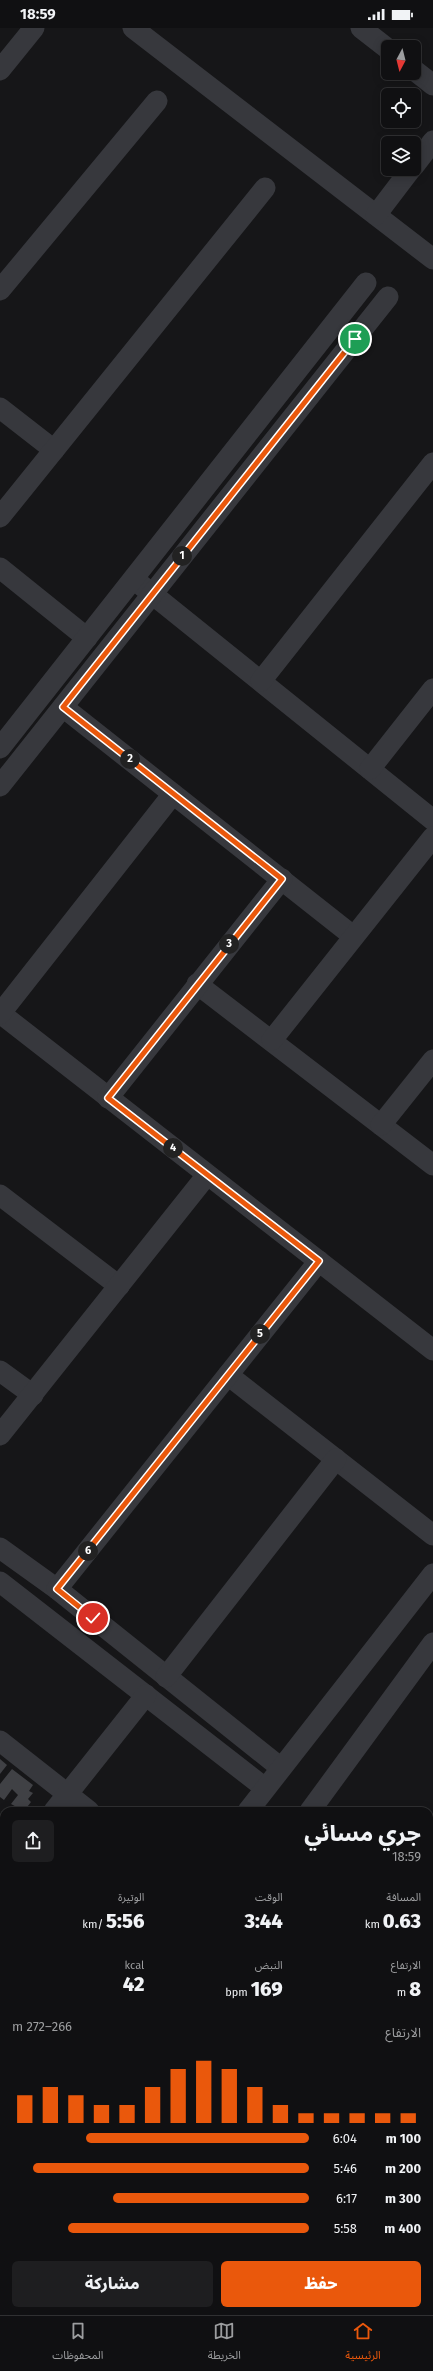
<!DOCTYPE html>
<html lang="ar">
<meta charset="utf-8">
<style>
:root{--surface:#101012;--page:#1e1e20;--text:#f1f3f6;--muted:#9c9d9f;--line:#303032;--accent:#ea580c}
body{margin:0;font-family:"Fira Sans","Noto Sans Arabic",sans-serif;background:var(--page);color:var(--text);direction:rtl;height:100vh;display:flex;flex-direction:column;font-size:15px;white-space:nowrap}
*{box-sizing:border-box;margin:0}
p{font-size:13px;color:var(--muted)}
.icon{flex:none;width:22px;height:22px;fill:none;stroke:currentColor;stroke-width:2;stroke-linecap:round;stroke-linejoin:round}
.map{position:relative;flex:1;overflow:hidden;direction:ltr}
.panel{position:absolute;left:0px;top:1779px;width:433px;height:508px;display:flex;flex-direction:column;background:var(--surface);border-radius:12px 12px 0 0;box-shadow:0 2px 10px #0003,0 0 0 1px var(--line);direction:rtl}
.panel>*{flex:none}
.needle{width:26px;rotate:187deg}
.tools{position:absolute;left:381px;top:12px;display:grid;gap:8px}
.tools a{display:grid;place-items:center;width:40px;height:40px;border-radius:6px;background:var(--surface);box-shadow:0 2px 10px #0003,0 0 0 1px var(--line);font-size:20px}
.pin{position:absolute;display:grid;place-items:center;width:34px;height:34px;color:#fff;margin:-17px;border:2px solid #fff;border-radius:50%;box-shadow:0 1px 4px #0007}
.km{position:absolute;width:20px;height:20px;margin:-10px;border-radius:50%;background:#222;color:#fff;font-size:11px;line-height:20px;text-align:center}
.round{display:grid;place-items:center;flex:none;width:42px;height:42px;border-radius:6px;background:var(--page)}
.head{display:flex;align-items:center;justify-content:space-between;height:68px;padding:0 12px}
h1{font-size:22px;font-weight:800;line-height:30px}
.metrics{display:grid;grid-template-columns:repeat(3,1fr);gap:6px;height:68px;padding:4px 12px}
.metrics div{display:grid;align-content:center}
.metrics b{font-size:20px;font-weight:800}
.metrics small{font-size:11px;font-weight:400}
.metrics p{font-size:11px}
.chart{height:112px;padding:8px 12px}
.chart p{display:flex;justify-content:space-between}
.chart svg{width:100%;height:72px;margin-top:4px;stroke:var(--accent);stroke-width:6}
.button{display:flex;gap:8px;margin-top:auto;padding:8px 12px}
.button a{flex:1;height:46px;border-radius:6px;background:var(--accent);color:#fff;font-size:16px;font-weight:800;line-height:46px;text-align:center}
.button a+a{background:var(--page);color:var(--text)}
ul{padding:0 12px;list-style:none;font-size:13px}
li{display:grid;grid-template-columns:64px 48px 1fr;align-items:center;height:30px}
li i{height:10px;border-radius:5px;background:var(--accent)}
.status{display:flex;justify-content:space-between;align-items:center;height:28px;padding:0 20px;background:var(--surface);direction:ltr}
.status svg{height:11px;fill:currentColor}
.dock{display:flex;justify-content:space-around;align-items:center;height:56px;border-top:1px solid var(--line);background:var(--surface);font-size:11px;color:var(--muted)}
.dock a{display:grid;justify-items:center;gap:2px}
.dock .active{color:var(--accent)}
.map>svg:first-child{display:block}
.building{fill:#404145}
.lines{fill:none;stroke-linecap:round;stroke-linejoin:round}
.minor{stroke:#37383d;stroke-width:21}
.route-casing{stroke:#fff;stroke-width:8}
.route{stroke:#ea580c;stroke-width:5}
</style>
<div class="status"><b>18:59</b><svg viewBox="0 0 49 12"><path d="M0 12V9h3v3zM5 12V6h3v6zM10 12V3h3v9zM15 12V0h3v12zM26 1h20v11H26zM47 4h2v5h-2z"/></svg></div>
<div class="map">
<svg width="433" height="2287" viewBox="0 0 433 2287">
<rect width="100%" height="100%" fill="#161618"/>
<g class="building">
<path d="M0 1731 7 1737 0 1746Z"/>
<path d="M12 1741 33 1757 29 1763 33 1765 28 1771 31 1774 24 1783 11 1776 18 1767 12 1761 4 1772 0 1769V1756Z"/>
<path d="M4 1786V1804L3 1806 0 1804V1792Z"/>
<path d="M4 1910V1944L0 1941V1915Z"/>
<path d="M0 1947 4 1950V1960L0 1965Z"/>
<path d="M4 1970V1987L0 1984V1975Z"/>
<path d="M433 1974V2021L429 2027V1979Z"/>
<path d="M4 1999V2029L1 2032 0 2004Z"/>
<path d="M431 2184 433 2186V2251L429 2249Z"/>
</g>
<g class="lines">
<g class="minor">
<path d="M133 0 433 231"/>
<path d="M361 0 388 21"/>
<path d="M0 42 34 0"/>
<path d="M414 42 433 57"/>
<path d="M414 138 433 113"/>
<path d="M376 187 411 141"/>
<path d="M0 262 157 73"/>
<path d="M0 380 54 422"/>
<path d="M0 489 265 160"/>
<path d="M0 540 87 610"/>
<path d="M141 557 433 792"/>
<path d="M261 653 433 435"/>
<path d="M63 679 353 908"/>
<path d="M0 720 366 255"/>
<path d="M370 741 433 661"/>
<path d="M0 758 388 269"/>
<path d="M197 956 433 1137"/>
<path d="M0 985 433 1322"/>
<path d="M0 986 173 766"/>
<path d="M272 1012 433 809"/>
<path d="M108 1070 282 851"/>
<path d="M381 1097 433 1032"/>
<path d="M0 1167 119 1258"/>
<path d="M0 1343 33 1367"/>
<path d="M228 1347 433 1507"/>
<path d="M0 1407 207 1147"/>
<path d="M0 1520 57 1561 281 1740"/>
<path d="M0 1554 265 1760"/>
<path d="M57 1561 319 1233"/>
<path d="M166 1649 336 1431"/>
<path d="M0 1713 89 1783"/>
<path d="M54 1783 146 1667"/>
<path d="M248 1783 433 1546"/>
<path d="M310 1783 433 1615"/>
<path d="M0 1851 4 1846"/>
<path d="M429 1873 433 1876"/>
<path d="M429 2041 433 2044"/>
<path d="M0 2098 4 2093"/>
<path d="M429 2149 433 2144"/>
<path d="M0 2196 4 2190"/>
<path d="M0 2248 4 2251"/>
<path d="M47 2283 52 2287"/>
<path d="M276 2283 281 2287"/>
<path d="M326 2287 329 2283"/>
</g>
</g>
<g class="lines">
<g class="route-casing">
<path id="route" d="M93 1590 57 1561 319 1233 108 1070 282 851 63 679 355 311"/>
</g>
<use href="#route" class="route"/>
</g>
</svg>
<div class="tools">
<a><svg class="needle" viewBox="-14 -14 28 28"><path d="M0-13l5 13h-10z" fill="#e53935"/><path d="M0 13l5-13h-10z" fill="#9c9d9f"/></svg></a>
<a><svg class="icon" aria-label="locate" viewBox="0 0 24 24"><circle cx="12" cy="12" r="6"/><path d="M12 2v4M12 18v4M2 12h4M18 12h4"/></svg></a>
<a><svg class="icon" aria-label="layers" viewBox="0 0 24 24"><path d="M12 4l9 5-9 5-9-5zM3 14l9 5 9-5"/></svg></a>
</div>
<div class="pin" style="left:355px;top:311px;background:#1e9e55"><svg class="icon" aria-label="arrive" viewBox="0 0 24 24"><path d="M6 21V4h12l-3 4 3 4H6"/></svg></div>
<div class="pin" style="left:93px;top:1590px;background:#d93025"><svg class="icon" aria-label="check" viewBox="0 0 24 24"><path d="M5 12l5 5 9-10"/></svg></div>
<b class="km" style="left:182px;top:528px">1</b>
<b class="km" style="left:130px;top:731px">2</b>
<b class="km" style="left:229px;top:916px">3</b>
<b class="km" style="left:173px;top:1120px">4</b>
<b class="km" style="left:260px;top:1306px">5</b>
<b class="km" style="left:88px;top:1523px">6</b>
<section class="panel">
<div class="head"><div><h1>جري مسائي</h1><p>18:59</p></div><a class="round"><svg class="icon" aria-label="share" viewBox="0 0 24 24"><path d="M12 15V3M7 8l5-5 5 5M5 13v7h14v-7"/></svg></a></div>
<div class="metrics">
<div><p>المسافة</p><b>0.63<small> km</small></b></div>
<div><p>الوقت</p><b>3:44</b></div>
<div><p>الوتيرة</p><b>5:56<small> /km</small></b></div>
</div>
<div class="metrics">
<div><p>الارتفاع</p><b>8<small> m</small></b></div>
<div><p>النبض</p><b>169<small> bpm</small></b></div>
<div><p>kcal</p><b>42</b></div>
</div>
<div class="chart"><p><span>الارتفاع</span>266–272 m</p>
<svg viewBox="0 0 160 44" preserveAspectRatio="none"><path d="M5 44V27M15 44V22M25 44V27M35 44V33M45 44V33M55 44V22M65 44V11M75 44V6M85 44V11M95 44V22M105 44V33M115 44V38M125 44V38M135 44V38M145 44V38M155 44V38"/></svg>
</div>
<ul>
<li><b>100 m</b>6:04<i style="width:75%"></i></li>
<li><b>200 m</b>5:46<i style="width:93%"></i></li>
<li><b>300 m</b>6:17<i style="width:66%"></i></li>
<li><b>400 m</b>5:58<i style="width:81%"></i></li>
</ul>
<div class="button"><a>حفظ</a><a>مشاركة</a></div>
</section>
</div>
<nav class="dock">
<a class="active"><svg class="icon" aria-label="home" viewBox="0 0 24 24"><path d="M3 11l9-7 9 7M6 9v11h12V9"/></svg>الرئيسية</a>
<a><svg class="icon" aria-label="map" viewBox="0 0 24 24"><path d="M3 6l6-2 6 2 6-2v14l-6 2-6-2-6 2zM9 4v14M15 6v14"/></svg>الخريطة</a>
<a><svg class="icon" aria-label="saved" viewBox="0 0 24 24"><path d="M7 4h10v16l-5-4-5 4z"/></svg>المحفوظات</a>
</nav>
